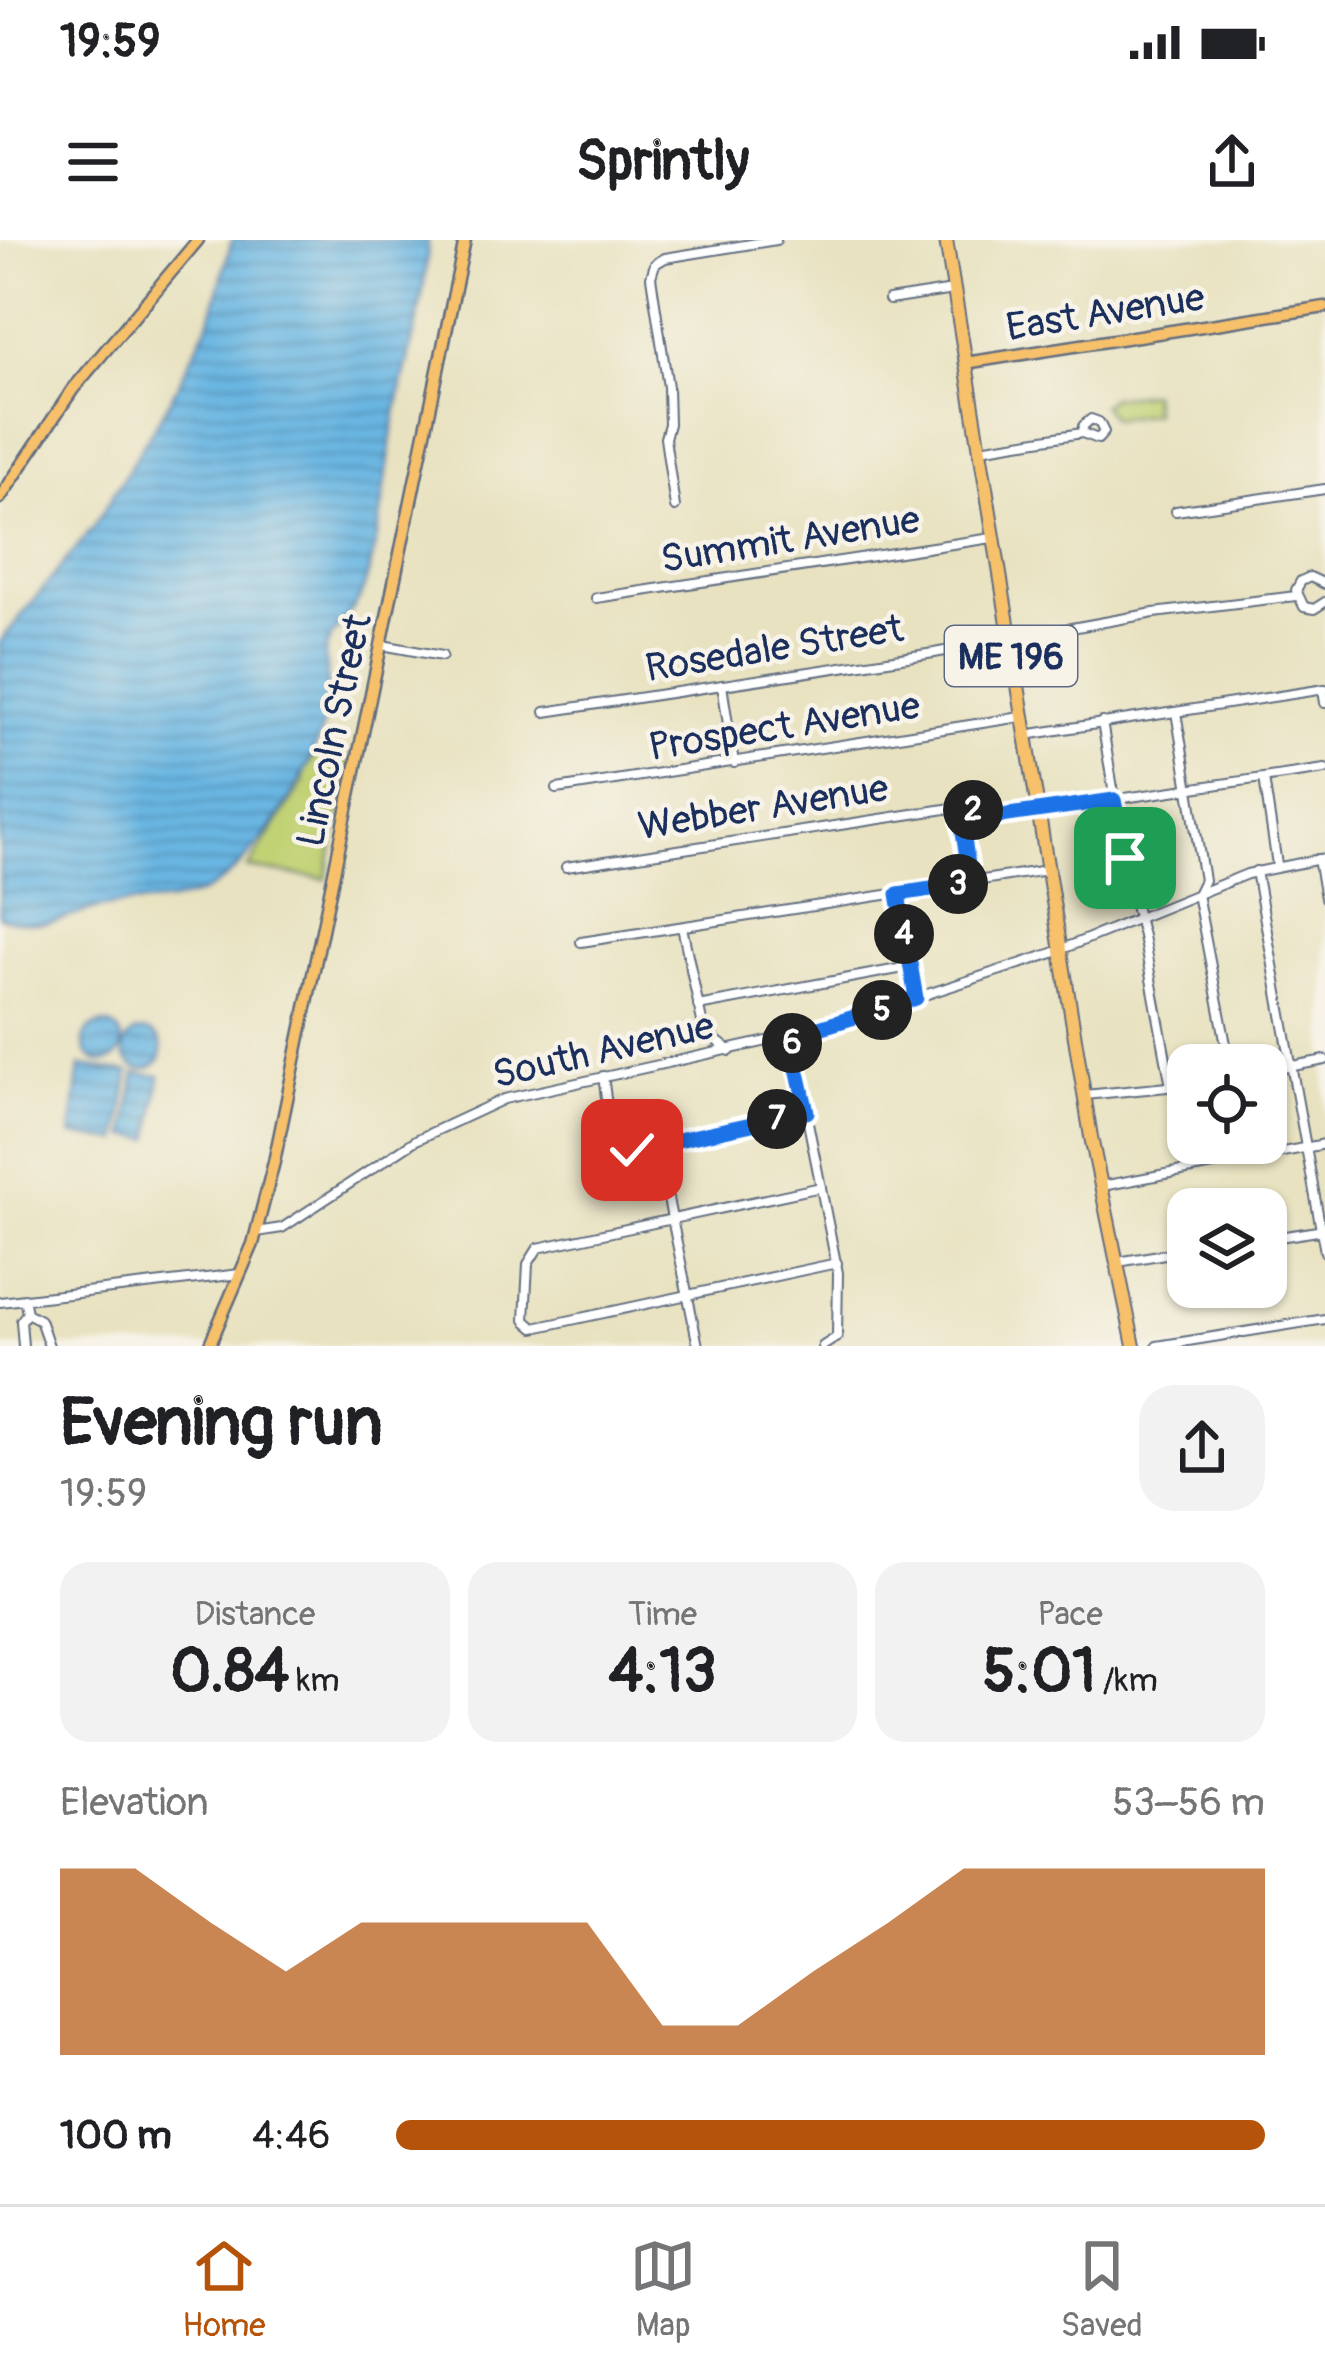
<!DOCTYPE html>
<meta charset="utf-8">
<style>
:root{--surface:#fff;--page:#f2f2f2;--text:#202124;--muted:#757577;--line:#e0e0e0;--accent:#b45309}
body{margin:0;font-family:Pangolin,sans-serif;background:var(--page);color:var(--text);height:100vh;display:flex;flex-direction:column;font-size:45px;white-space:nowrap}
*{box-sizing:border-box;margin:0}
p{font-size:39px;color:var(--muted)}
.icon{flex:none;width:66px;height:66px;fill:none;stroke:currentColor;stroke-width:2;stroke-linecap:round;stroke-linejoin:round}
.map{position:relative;height:1106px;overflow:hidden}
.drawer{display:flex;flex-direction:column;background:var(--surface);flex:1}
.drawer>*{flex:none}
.buttons{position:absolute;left:1167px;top:804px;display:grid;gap:24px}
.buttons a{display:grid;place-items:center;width:120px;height:120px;border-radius:24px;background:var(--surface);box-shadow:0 3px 9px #0004;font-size:60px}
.pin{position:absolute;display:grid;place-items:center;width:102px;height:102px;color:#fff;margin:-51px;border-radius:24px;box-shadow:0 6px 18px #0006}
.km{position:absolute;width:60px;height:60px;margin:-30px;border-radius:50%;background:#222;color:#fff;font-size:33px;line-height:60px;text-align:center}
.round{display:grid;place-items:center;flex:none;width:126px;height:126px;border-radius:36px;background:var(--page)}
.summary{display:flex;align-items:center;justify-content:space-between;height:204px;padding:0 60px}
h1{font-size:66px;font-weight:700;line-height:90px}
.metrics{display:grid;grid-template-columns:repeat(3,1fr);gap:18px;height:204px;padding:12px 60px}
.metrics div{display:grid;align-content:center;border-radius:30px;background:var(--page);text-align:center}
.metrics b{font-size:60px;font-weight:700}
.metrics small{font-size:33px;font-weight:400}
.metrics p{font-size:33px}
.chart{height:336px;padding:24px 60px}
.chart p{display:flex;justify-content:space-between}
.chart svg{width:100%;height:216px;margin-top:12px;fill:var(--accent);opacity:.7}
ul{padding:0 60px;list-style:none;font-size:39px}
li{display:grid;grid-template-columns:192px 144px 1fr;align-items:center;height:90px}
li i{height:30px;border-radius:15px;background:var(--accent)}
.status{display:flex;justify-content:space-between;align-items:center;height:84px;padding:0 60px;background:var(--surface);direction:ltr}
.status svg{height:33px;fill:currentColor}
header{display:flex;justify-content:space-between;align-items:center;height:156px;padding:0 60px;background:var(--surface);font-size:54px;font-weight:700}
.dock{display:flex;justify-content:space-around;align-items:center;height:168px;border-top:3px solid var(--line);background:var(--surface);font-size:33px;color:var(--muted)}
.dock a{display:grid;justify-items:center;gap:6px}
.dock .selected{color:var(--accent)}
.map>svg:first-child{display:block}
.park{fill:#c1d275;stroke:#6e806a;stroke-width:3}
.water{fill:url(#water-rules);stroke:#4272a0;stroke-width:3}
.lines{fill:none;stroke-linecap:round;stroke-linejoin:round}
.minor-casing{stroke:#636e80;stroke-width:12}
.major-casing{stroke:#636e80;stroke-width:15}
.highway-casing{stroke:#636e80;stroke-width:16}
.minor{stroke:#fff;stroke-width:8}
.major{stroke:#f7c06b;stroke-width:10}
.highway{stroke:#f7c06b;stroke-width:12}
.route-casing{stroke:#fff;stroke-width:24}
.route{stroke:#1a73e8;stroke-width:15}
.labels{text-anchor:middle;stroke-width:9;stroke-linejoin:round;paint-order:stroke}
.shield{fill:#f7f3e8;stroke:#5d6a87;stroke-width:3}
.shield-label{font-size:36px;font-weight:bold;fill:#1b2f5e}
.street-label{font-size:39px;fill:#1b2f5e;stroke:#f7f3e8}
</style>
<div class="status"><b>19:59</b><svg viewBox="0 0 49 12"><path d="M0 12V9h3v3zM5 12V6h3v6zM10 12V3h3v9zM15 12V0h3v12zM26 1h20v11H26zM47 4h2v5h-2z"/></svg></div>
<header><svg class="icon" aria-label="menu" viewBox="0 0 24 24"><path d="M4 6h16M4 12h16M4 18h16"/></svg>Sprintly<svg class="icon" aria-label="share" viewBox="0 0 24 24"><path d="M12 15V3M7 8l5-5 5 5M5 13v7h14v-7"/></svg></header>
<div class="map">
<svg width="1325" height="1106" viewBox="0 0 1325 1106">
<defs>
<pattern id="water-rules" width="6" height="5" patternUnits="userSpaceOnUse" patternTransform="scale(3)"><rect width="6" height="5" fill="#69b6e2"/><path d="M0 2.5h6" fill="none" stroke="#5694ba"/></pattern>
</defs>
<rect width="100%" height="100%" fill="#f7f3e8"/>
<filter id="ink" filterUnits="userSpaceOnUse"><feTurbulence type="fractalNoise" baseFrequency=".00833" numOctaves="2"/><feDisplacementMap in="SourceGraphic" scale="24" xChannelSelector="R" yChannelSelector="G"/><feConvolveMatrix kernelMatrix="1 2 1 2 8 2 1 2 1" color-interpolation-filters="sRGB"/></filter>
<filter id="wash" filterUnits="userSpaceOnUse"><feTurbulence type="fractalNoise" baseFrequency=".004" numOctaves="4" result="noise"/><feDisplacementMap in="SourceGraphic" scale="48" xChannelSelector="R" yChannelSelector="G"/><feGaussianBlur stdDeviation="2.7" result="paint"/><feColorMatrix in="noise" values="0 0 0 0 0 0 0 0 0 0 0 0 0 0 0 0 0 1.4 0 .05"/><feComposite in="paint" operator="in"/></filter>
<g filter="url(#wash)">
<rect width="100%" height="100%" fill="#e8e2c0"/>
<g class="park">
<path d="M1151 153 1153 173 1113 179 1102 165 1111 157Z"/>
<path d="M316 513 351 518 326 639 248 628 303 543 304 532Z"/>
</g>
<g class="water">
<path d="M232 0H428C426 62 406 118 395 179 385 234 382 296 363 350 356 371 338 383 328 403 320 419 332 446 328 466 317 524 254 635 196 655 168 665 143 661 115 665 67 671 55 695 0 677V402L94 286 171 159 210 80Z"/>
<circle cx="103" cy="803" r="19"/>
<circle cx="143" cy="810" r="19"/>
<path d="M80 826 129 832 119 901 71 895Z"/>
<path d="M135 833 160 836 151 899 126 896Z"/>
</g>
</g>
<g filter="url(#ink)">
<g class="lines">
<g class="minor-casing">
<g id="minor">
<path d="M889 60 953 50"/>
<path d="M980 209 1082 193 1098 199 1104 192 1099 182 1091 179 1083 186 1082 193"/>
<path d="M675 267 665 198 669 184 668 147 651 37 655 24 665 18 776 0"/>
<path d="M1176 271 1325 249"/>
<path d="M1325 344 1310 337 1301 341 1296 350 1304 367 1314 369 1325 362"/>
<path d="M596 358 992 298"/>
<path d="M382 405 442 416"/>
<path d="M722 445 734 523"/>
<path d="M1323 450 1325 463"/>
<path d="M545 472 934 413 1154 373 1296 356"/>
<path d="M1176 472 1204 640 1197 654 1230 825"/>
<path d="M1102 482 1128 639 1143 696 1171 846"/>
<path d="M1025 495 1325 449"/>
<path d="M1264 538 1277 625"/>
<path d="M557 549 1021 477"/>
<path d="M959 569 971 643"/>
<path d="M1318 619 1325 658"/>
<path d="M566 627 952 568 993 577 1325 529"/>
<path d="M1256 631 1325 1012"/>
<path d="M898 654 916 758"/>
<path d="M682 687 704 791 730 811"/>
<path d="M581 702 1047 630"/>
<path d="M698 766 909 727"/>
<path d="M791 797 838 1033 837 1097 823 1106"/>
<path d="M1266 831 1325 820"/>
<path d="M603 836 613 908 620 912 807 872"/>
<path d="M1085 855 1188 845"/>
<path d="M657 905 698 1106"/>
<path d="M1102 946 1325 904"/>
<path d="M821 947 538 1008 528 1024 525 1080 534 1088 837 1023"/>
<path d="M256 992 282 988 416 900 504 859 817 790 1050 714 1247 634 1325 618"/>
<path d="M1266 999 1324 990"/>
<path d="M1118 1022 1188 1010"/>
<path d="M0 1062 240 1034"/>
<path d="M27 1073 40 1080 49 1106"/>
<path d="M23 1106 21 1081 27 1073 24 1058"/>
<path d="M1157 1106 1325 1079"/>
</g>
</g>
<g class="major-casing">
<g id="major">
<path d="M965 123 1325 67"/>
<path d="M0 258 73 149 198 0"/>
<path d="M209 1106 253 1004 274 922 465 0"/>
</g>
</g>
<g class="highway-casing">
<path id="highway" d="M946 0 1091 897 1134 1106"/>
</g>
<use href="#minor" class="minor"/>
<use href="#major" class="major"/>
<use href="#highway" class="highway"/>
</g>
</g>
<g class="lines" filter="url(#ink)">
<g class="route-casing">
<path id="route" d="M632 910 807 872 790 797 916 758 898 654 971 643 959 568 994 577 1114 560 1125 618"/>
</g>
<use href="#route" class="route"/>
</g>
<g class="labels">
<rect class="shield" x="945" y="386" width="132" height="60" rx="9"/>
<g class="shield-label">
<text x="1011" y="429">ME 196</text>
</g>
<g class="street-label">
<text transform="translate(1105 71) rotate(-9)" y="14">East Avenue</text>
<text transform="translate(790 298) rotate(-9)" y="14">Summit Avenue</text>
<text transform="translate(774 407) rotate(-9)" y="14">Rosedale Street</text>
<text transform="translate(784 485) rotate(-9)" y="14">Prospect Avenue</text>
<text transform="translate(333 490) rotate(-78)" y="14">Lincoln Street</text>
<text transform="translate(763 566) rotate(-9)" y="14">Webber Avenue</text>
<text transform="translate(603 809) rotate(-13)" y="14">South Avenue</text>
</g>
</g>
</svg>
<div class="buttons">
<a><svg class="icon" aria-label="locate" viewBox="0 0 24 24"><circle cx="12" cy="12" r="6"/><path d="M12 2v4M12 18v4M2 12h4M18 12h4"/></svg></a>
<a><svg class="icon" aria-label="layers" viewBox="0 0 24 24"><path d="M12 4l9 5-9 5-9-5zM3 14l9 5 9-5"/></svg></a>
</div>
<div class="pin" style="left:1125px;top:618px;background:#1e9e55"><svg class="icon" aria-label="arrive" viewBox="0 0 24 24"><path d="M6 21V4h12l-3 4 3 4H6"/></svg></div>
<div class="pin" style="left:632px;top:910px;background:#d93025"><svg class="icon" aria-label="check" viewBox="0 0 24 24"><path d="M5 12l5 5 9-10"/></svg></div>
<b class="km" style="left:973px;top:570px">2</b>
<b class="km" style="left:958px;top:644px">3</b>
<b class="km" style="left:904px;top:694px">4</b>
<b class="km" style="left:882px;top:770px">5</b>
<b class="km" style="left:792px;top:803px">6</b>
<b class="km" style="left:777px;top:879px">7</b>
</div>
<section class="drawer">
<div class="summary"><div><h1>Evening run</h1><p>19:59</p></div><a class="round"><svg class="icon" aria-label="share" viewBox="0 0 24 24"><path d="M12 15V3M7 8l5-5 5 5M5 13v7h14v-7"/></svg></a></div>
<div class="metrics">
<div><p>Distance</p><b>0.84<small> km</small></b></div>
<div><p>Time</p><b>4:13</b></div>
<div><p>Pace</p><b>5:01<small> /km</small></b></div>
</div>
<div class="chart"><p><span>Elevation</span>53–56 m</p>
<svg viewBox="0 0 160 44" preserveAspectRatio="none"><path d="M0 44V6L10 6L20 17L30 27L40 17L50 17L60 17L70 17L80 38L90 38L100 27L110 17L120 6L130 6L140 6L150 6L160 6V44z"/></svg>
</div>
<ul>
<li><b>100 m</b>4:46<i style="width:100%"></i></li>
</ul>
</section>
<nav class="dock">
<a class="selected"><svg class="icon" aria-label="home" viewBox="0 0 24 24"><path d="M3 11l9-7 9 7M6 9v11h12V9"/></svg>Home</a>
<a><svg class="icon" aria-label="map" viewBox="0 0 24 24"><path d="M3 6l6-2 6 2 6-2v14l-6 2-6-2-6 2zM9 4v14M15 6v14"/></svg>Map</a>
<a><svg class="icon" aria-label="saved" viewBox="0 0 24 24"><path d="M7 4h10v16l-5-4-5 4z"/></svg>Saved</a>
</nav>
